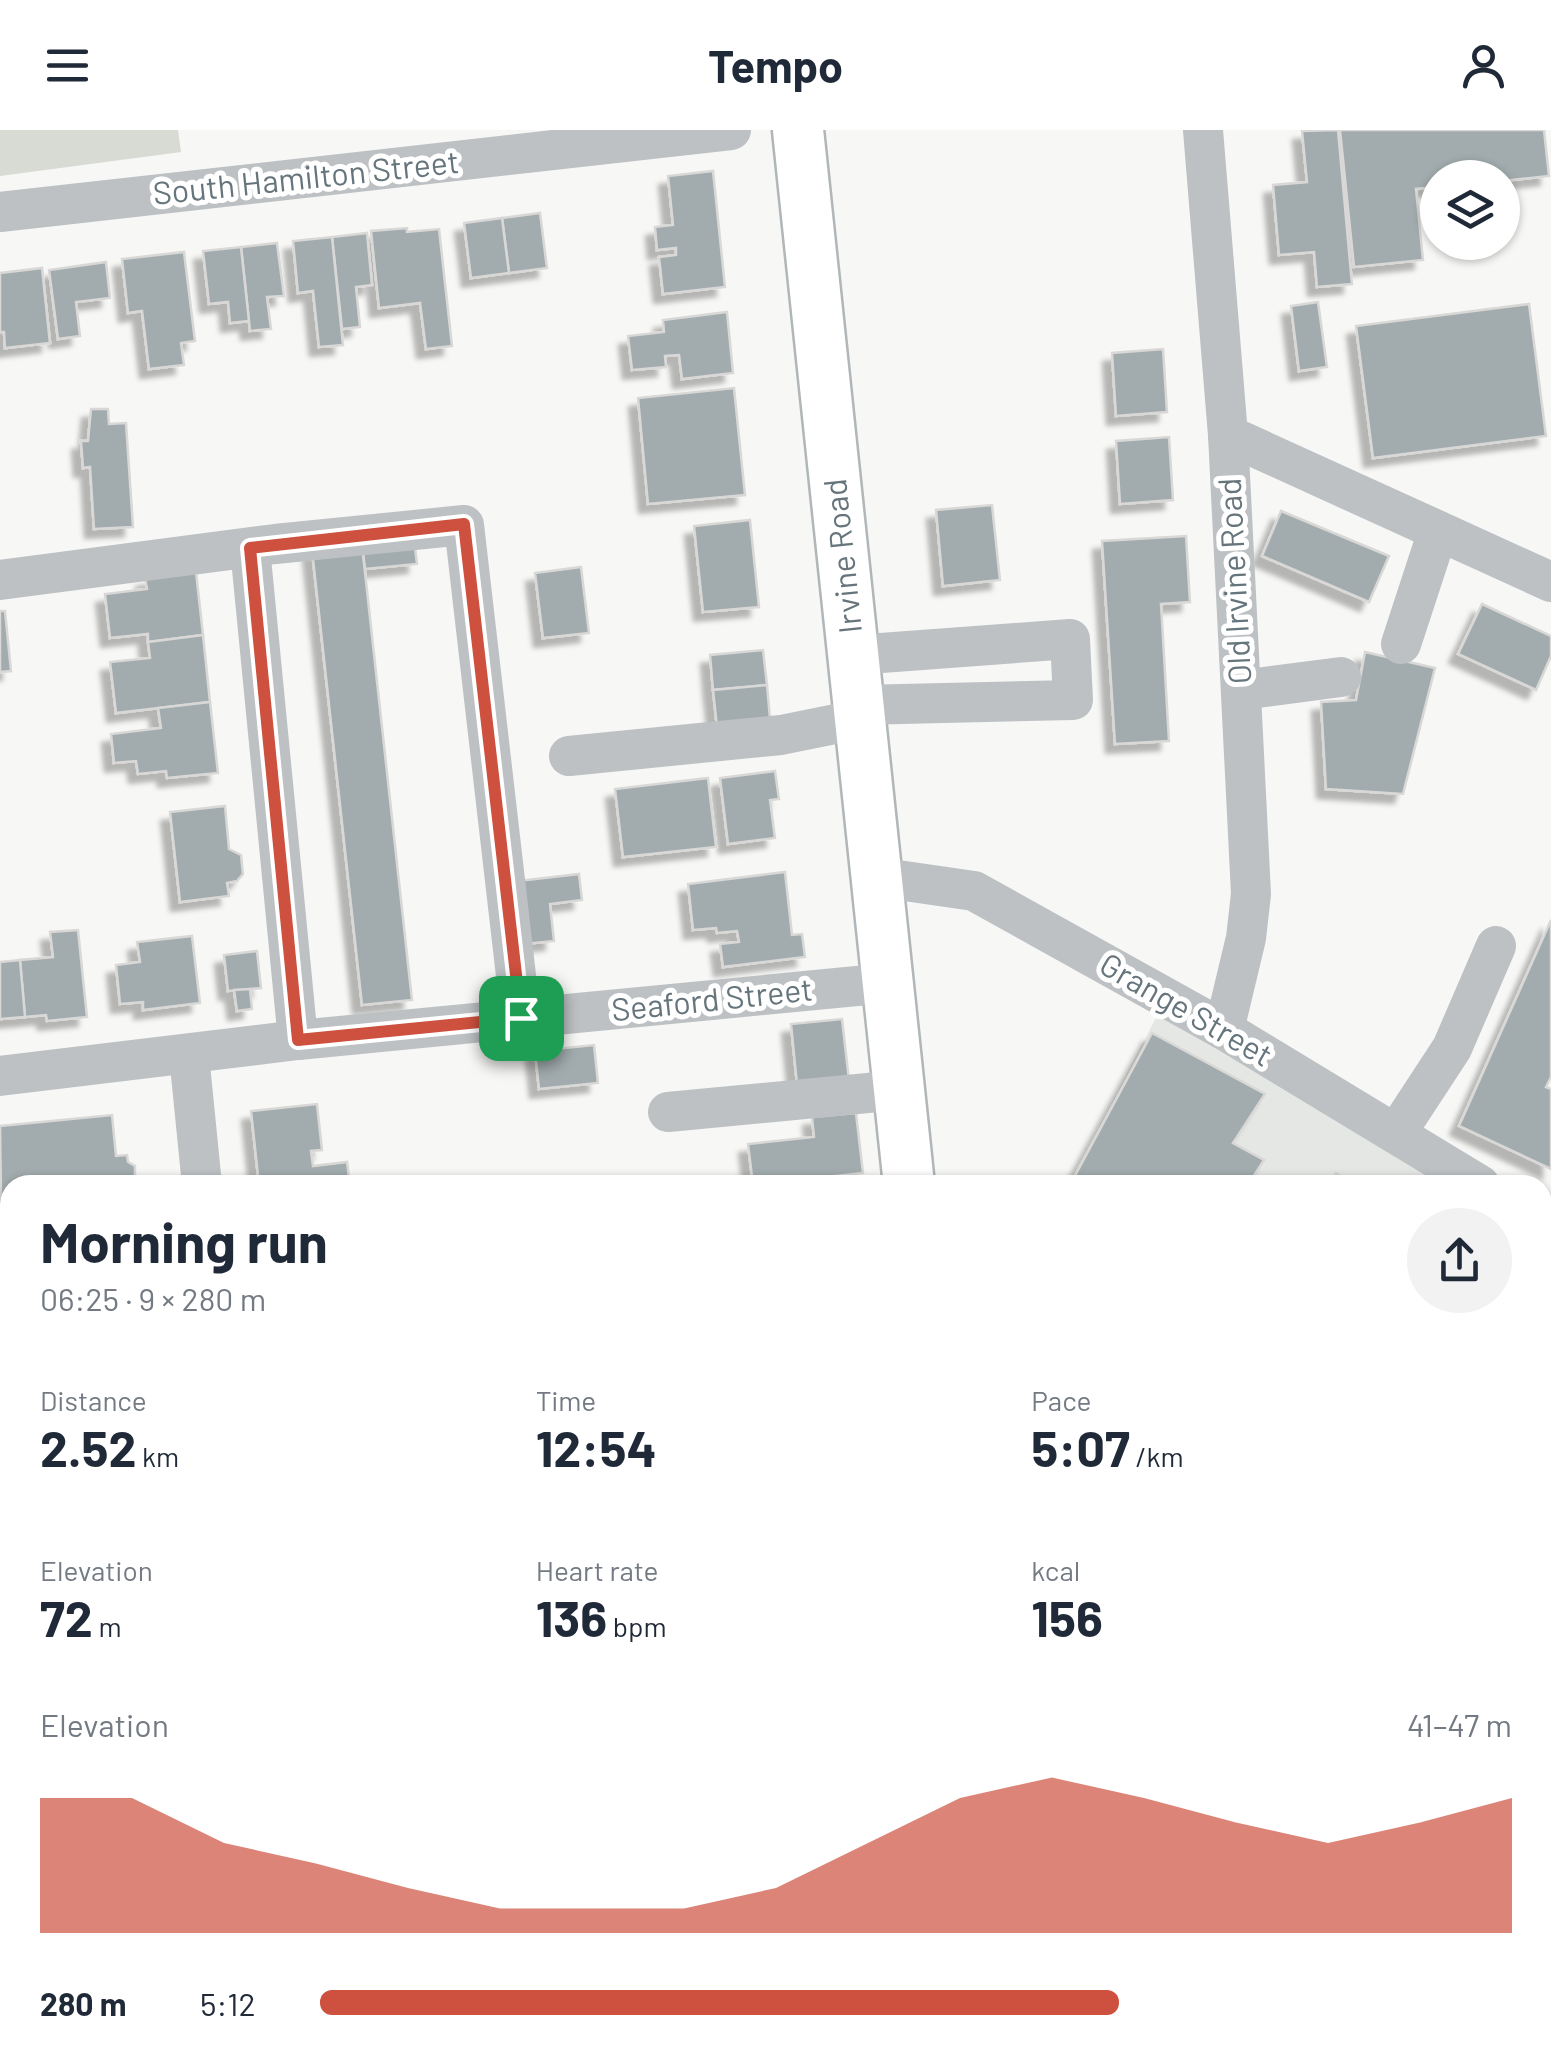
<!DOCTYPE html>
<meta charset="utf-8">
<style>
:root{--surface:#fff;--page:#f2f2f3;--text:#1f2937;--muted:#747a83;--accent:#cd513e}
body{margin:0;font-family:Barlow,sans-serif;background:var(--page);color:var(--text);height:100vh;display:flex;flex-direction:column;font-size:38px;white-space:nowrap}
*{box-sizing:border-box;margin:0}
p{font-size:32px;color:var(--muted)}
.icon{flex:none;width:55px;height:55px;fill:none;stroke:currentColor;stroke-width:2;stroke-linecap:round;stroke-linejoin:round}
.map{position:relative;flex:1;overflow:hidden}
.sheet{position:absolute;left:0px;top:1045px;width:1552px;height:888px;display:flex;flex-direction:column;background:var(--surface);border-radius:30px 30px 0 0;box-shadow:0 2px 8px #0004}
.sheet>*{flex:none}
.fabs{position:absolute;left:1420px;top:30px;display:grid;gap:20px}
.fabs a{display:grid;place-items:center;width:100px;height:100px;border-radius:50%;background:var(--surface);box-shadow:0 2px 8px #0004;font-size:50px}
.pin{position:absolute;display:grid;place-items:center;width:85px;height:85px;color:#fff;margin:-42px;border-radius:20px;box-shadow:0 5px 15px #0006}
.round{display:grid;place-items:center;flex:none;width:105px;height:105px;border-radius:52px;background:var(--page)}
.overview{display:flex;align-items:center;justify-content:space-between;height:170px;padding:0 40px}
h1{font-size:55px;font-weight:700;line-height:75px}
.stats{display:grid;grid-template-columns:repeat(3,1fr);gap:15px;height:170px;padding:10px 40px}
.stats div{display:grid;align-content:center}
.stats b{font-size:50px;font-weight:700}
.stats small{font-size:28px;font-weight:400}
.stats p{font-size:28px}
.chart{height:280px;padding:20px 40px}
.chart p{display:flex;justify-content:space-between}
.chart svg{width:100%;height:180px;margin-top:10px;fill:var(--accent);opacity:.7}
ul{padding:0 40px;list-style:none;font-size:32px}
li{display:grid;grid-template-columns:160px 120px 1fr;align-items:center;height:75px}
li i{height:25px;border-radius:12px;background:var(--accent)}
header{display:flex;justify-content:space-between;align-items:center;height:130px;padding:0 40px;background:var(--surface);font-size:45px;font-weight:700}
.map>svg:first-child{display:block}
.built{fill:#e5e7e5}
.green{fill:#d7dbd4}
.building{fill:#a2acaf;stroke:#d9d8d7;stroke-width:2.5;filter:url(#shadow)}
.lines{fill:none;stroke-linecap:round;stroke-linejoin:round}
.major-casing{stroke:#b1b6b8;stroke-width:55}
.minor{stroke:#bdc1c4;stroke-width:40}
.major{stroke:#fff;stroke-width:50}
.route-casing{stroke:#fff;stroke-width:20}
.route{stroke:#cd513e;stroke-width:12}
.labels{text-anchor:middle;stroke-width:10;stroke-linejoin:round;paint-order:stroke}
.street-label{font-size:32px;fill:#66757c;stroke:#fff}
</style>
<header><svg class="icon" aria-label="menu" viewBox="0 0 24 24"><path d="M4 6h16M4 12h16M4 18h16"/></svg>Tempo<svg class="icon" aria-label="person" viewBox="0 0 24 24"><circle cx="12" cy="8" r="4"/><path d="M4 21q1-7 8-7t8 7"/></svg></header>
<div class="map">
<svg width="1551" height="1931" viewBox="0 0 1551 1931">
<defs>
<filter id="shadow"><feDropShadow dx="-9" dy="9" stdDeviation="2.5" flood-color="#0004"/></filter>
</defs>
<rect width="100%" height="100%" fill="#f7f7f5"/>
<g class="built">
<path d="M1160 880 1442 1055H1069Z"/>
<path d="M1551 1721V1931H1047L1046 1923 1542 1922V1722Z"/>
<path d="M966 1922V1931H383L382 1923Z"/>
</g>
<path class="green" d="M0 0H178L181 22 0 46Z"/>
<g class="building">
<path d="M1338 0 1352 154 1317 157 1314 122 1279 125 1273 55 1307 52 1302 1Z"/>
<path d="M1340 0H1544L1549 46 1502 51V48H1438V57L1416 59 1423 130 1354 137Z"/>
<path d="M713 41 725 157 663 164 659 127 676 125V118L657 120 655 97 673 95 668 46Z"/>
<path d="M540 83 547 138 509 143 502 88Z"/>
<path d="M502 88 509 143 471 148 464 93Z"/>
<path d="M407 98V102L439 99 452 216 426 219 420 173 379 178 371 101Z"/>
<path d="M367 103 372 155 356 157 360 197 342 199 332 107Z"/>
<path d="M332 107 343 215 319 217 313 161 298 163 293 111Z"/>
<path d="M277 113 284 166 267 167 271 199 250 201 241 117Z"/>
<path d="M241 117 249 191 230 193 228 172 209 174 203 121Z"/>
<path d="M184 122 195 211 181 213 184 235 149 239 142 181 128 183 122 129Z"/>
<path d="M106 132 110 168 76 172 80 206 58 209 49 140Z"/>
<path d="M42 138 50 213 5 218 4 202H0V143Z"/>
<path d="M1318 172 1327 237 1299 241 1291 176Z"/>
<path d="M1529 174 1546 306 1373 328 1356 196Z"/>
<path d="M727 182 733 243 682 249 679 225 665 226 666 237 632 240 628 206 664 202 663 190Z"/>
<path d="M1163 219 1167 282 1116 286 1112 223Z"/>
<path d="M734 258 745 365 648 374 638 268Z"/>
<path d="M91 279H108L109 294 126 293 133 397 94 399 90 337 83 338 81 311H88Z"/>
<path d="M1169 307 1173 370 1120 374 1116 311Z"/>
<path d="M992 375 1000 450 943 456 936 380Z"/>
<path d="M1281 381 1389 426 1369 472 1262 426Z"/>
<path d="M750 390 759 477 703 482 694 396Z"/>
<path d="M1186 406 1190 472 1161 474 1169 611 1115 614 1102 411Z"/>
<path d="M414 409 417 434 365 439 362 415Z"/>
<path d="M362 415 412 870 362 875 312 420Z"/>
<path d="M581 437 589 503 543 508 535 443Z"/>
<path d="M196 442 203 505 148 512V504L110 508 105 464 147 459 145 448Z"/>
<path d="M1482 474 1551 506V526L1536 560 1458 524Z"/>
<path d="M0 481H5L11 541 0 542Z"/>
<path d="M203 505 210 572 116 583 110 532 150 528 148 512Z"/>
<path d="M763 520 767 555 713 560 710 525Z"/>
<path d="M1365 522 1435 538 1403 664 1326 659 1321 572 1356 570Z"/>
<path d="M767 555 771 600 718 606 713 560Z"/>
<path d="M210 572 218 643 167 648 166 641 138 644 136 631 114 633 111 604 161 598 158 578Z"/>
<path d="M775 641 779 669 770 670 775 708 728 714 720 648Z"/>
<path d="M708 648 716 717 623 727 615 659Z"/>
<path d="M225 676 229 719 241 725 243 744 237 751 227 753 229 766 180 772 170 682Z"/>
<path d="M785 742 792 805 802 804 805 827 723 837 720 814 739 812 737 801 717 803 716 798 693 800 688 754Z"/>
<path d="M579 744 582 770 550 774 554 811 525 814 518 751Z"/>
<path d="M1551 790V947L1546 957 1551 959V1039L1459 996Z"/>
<path d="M78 800 87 887 47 891 46 885 25 887 20 830 53 827 50 802Z"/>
<path d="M192 806 200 873 143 880V872L120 874 116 835 140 832 137 812Z"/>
<path d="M257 821 261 858 228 861 224 825Z"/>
<path d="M20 830 25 887 0 889V832Z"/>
<path d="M250 859 252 879 237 881 234 860Z"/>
<path d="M842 889 850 959 798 964 791 894Z"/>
<path d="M1152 903 1265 964 1233 1013 1264 1030 1248 1055H1070Z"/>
<path d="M594 915 598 953 539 959 535 921Z"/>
<path d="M317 974 322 1020 311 1021 313 1036 347 1032 350 1055H259L251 981Z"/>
<path d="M856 983 863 1043 753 1055 748 1014 814 1007 812 987Z"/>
<path d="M112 985 116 1026 127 1025 128 1032 135 1036V1055H10V1066L1 1067 0 996Z"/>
<path d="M1336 1043 1354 1055H1328Z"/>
<path d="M1542 1270 1551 1273V1329L1542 1328Z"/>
<path d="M0 1667 10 1669V1715L0 1713Z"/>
<path d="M1551 1740V1883H1542V1741Z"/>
<path d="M102 1922H145L146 1931H103Z"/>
<path d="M145 1922H182L183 1931H146Z"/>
<path d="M202 1922H276L277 1931H203Z"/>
<path d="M286 1922H326L327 1931H287Z"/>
<path d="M326 1922H368V1926L351 1928V1931H327Z"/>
<path d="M578 1922H865L866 1931H579Z"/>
<path d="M1073 1922H1226L1227 1931H1074Z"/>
<path d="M1402 1922H1463L1467 1931H1399Z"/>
</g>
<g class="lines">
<g class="major-casing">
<g id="major">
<path d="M798 0 909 1055"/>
<path d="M1542 1697 1551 1696"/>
<path d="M0 1814 10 1815"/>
<path d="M1002 1922 1003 1931"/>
</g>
</g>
<g class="minor">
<path d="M1203 0 1228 305 1251 764 1246 808 1224 900"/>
<path d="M0 82 731 0"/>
<path d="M1228 305 1551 452"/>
<path d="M250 418 298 910"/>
<path d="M0 450 275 414 464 395 521 889"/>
<path d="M1401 514 1438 401"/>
<path d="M854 525 1070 509 1073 570 859 575"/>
<path d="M1241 560 1341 547"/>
<path d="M569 626 781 605 860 589"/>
<path d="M877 747 974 761 1224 900 1480 1055"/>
<path d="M189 925 202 1055"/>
<path d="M0 946 298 910 888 853"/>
<path d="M668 982 899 960"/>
<path d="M1397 1002 1452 918 1496 816"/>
<path d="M1542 1095 1551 1100"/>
<path d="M1542 1375 1551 1378"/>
<path d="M1542 1695 1551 1660"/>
<path d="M1542 1914 1551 1915"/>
<path d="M477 1922 478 1931"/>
<path d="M1285 1922V1931"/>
<path d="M1495 1931 1498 1922"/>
</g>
<use href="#major" class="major"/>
</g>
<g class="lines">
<g class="route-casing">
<path id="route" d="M464 394 521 888 298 910 250 418Z"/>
</g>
<use href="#route" class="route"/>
</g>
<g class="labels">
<g class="street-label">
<text transform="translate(306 48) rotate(-6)" y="11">South Hamilton Street</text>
<text transform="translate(843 426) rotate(-96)" y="11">Irvine Road</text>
<text transform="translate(1235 451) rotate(-93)" y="11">Old Irvine Road</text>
<text transform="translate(712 870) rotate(-6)" y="11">Seaford Street</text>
<text transform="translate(1186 880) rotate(30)" y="11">Grange Street</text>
</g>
</g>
</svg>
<div class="fabs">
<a><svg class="icon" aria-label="layers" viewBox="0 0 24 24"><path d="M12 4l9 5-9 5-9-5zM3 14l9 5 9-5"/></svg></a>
</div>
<div class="pin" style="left:521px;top:888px;background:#1e9e55"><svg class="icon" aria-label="arrive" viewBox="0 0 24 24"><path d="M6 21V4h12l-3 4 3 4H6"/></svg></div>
<section class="sheet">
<div class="overview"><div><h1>Morning run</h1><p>06:25 · 9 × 280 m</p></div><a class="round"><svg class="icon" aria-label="share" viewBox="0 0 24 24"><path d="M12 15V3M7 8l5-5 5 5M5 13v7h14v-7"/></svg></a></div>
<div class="stats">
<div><p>Distance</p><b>2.52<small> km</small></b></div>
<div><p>Time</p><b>12:54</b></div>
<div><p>Pace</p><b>5:07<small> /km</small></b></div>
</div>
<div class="stats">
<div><p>Elevation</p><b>72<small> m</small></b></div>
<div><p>Heart rate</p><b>136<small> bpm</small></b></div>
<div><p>kcal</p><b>156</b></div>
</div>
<div class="chart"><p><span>Elevation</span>41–47 m</p>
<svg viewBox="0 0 160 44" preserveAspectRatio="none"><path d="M0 44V11L10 11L20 22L30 27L40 33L50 38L60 38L70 38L80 33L90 22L100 11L110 6L120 11L130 17L140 22L150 17L160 11V44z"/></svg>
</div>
<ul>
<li><b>280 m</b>5:12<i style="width:67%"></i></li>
</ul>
</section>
</div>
